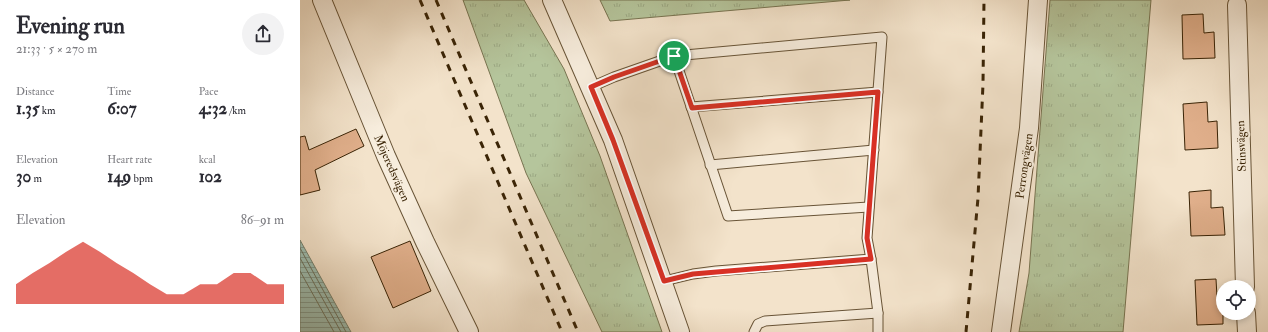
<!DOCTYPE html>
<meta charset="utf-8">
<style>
:root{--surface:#fff;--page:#f2f2f3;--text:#2b2b33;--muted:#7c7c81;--accent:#d93025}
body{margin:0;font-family:"IM FELL Double Pica",serif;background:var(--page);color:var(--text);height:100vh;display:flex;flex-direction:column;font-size:15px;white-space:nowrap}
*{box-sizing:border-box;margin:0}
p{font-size:13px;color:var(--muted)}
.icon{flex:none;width:22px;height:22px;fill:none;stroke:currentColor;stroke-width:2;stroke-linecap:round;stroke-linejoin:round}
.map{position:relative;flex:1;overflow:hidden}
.panel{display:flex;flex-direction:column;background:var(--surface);width:300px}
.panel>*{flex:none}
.buttons{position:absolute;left:916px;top:280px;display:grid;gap:8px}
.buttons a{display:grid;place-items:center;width:40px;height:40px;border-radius:50%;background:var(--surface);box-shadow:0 2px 6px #0003;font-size:20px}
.pin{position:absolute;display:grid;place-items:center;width:34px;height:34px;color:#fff;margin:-17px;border:2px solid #fff;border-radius:50%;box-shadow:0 1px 4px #0007}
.round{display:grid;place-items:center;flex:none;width:42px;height:42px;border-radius:21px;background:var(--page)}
.headline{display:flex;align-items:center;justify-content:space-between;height:68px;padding:0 16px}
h1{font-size:22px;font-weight:800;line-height:30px}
.metrics{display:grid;grid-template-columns:repeat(3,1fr);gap:6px;height:68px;padding:4px 16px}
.metrics div{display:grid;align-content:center}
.metrics b{font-size:17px;font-weight:800}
.metrics small{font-size:11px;font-weight:400}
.metrics p{font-size:11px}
.chart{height:112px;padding:8px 16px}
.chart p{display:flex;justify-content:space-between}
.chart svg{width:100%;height:72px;margin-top:4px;fill:var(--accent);opacity:.7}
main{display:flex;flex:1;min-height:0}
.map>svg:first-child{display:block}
.grass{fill:url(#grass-tufts);stroke:#787451}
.water{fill:url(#water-rules);stroke:#75806d}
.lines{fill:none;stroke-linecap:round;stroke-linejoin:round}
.shore{stroke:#6b715c;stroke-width:1}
.building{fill:#e0af8b;stroke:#3a2406}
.service-casing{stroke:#685437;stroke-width:11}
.minor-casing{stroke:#685437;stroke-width:20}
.service{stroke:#f7eddd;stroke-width:9}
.minor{stroke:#f7eddd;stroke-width:18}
.rail{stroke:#3a2406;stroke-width:3;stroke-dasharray:7 7;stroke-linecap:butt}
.route-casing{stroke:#fff;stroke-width:8}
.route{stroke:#d93025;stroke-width:5}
.labels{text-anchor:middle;stroke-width:4;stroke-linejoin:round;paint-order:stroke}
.street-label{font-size:12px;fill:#3a2406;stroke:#f7eddd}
</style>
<main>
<section class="panel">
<div class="headline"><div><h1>Evening run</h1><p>21:33 · 5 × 270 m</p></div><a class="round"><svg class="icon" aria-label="share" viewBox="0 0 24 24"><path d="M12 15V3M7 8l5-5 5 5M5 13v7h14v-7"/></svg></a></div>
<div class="metrics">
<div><p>Distance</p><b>1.35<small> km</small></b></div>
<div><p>Time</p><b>6:07</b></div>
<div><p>Pace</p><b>4:32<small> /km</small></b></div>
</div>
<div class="metrics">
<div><p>Elevation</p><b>30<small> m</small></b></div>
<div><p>Heart rate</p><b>149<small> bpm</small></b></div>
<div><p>kcal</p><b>102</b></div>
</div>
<div class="chart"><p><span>Elevation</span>86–91 m</p>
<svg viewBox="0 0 160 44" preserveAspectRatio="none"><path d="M0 44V32L10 25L20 19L30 12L40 6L50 12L60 19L70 25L80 32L90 38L100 38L110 32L120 32L130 25L140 25L150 32L160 32V44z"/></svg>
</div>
</section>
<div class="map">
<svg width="968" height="332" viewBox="0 0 968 332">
<defs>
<pattern id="grass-tufts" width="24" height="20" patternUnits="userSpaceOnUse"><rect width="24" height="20" fill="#b5c59c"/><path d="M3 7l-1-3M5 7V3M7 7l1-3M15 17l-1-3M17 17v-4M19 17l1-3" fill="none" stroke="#9ca985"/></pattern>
<pattern id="water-rules" width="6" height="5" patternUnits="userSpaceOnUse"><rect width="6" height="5" fill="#9cbeb2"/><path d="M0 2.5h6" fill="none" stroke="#809a8f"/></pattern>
</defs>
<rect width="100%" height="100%" fill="#f3e3cb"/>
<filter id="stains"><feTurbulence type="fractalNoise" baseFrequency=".005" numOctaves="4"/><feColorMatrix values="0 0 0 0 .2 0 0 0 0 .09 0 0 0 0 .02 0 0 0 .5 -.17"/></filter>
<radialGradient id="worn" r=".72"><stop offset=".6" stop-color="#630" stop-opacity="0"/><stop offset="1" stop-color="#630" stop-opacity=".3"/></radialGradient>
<g class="grass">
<path d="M163 0H224L264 69 300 156 362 332H302L226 173Z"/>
<path d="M300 0H550L310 21Z"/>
<path d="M750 0H851L823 332H719L729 273Z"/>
</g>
<path class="water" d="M0 240 51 332H0Z"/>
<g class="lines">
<g class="shore">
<path d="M0 248 46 332"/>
<path d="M0 258 41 332"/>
<path d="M0 271 34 332"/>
</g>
</g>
<g class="building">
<path d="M903 14 904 33 914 32 915 58 883 59 882 15Z"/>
<path d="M907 102 908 122 917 121 918 148 885 150 883 104Z"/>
<path d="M56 129 64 146 15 170 20 190 0 195V137L5 136 9 150Z"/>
<path d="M911 190V208L923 207 925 235 891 236 889 192Z"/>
<path d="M110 241 131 291 93 308 71 257Z"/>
<path d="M916 279 917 297 923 296V324L897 325 895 280Z"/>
</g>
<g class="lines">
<g class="service-casing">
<g id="service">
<path d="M374 56 428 216 569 207"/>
<path d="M291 87 314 77 374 56 582 37 567 238 571 259"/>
<path d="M391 107 578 92"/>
<path d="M410 165 574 150"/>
<path d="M364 281 393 274 416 271 571 259 578 313V332"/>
<path d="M454 332 458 324 465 321 578 313"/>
</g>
</g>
<g class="minor-casing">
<g id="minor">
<path d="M22 0 86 156 125 242 169 332"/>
<path d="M252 0 313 140 380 332"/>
<path d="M937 5 945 287"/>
<path d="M946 313 947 332"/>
<path d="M701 332 729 128 738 0"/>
</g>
</g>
<use href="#service" class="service"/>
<use href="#minor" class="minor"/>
<g class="rail">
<path d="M120 0 262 332"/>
<path d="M136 0 278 332"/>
<path d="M666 332 678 198 683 84 684 0"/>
</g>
</g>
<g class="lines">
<g class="route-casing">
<path id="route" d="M374 56 392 108 578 92 567 238 571 259 393 274 364 281 313 140 291 87 314 77Z"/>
</g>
<use href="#route" class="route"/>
</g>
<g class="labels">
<g class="street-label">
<text transform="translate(941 146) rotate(-92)" y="4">Stinsvägen</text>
<text transform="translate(724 166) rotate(-82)" y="4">Perrongvägen</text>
<text transform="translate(92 168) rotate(66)" y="4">Möjeredsvägen</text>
</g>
</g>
<rect width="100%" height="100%" filter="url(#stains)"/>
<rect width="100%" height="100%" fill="url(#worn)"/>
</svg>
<div class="buttons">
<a><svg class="icon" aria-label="locate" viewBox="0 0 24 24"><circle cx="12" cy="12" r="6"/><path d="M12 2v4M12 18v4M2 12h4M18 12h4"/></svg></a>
</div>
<div class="pin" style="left:374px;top:56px;background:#1e9e55"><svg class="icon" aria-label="arrive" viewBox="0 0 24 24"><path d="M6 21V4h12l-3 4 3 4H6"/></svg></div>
</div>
</main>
